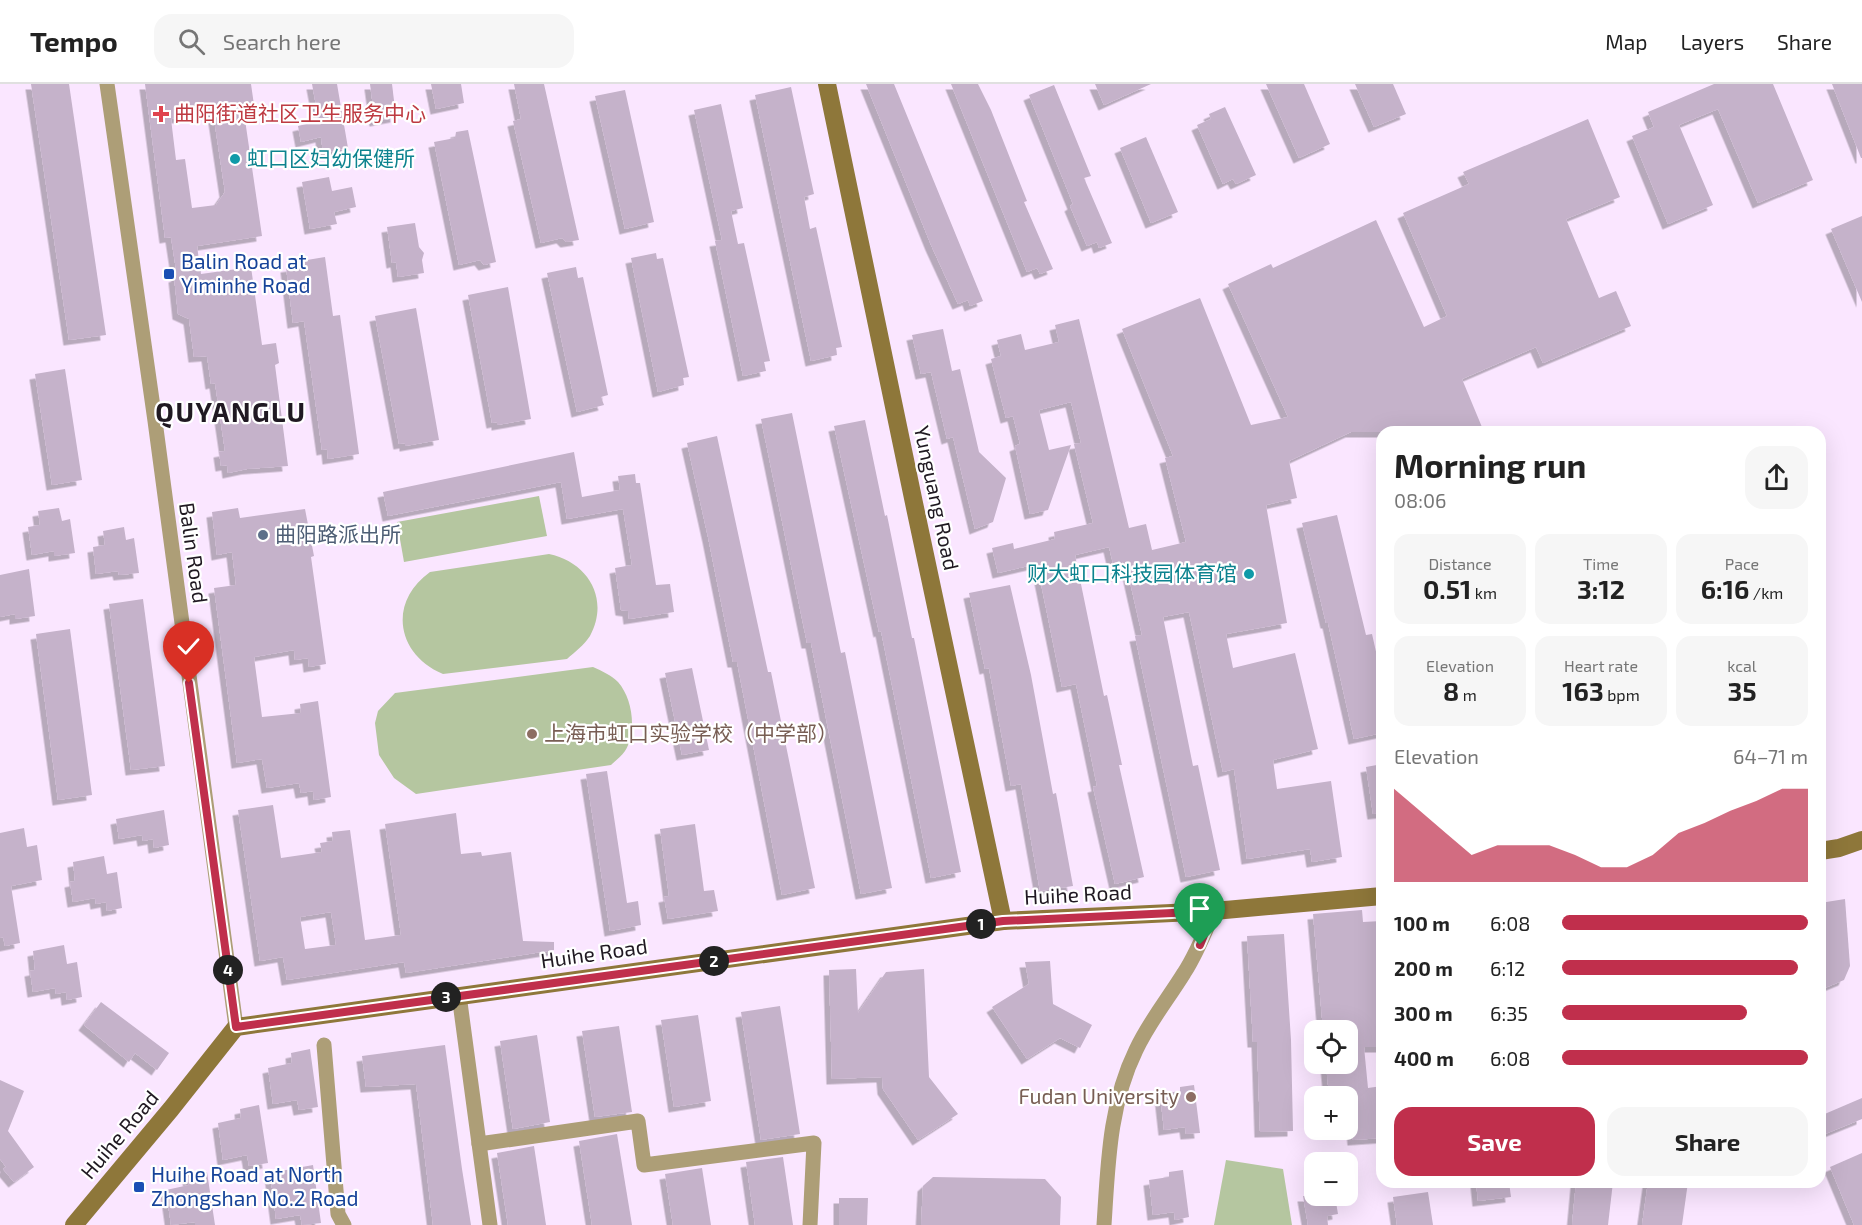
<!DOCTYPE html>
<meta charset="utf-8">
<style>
:root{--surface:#fff;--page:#f6f6f6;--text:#222;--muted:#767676;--line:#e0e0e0;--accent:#c02f4c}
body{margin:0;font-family:"Exo 2","Noto Sans SC",sans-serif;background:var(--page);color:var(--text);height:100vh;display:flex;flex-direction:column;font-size:22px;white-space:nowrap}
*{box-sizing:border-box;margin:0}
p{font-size:20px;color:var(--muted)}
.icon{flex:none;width:33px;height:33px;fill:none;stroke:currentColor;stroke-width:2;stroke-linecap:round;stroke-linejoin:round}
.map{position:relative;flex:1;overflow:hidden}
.panel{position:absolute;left:1376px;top:342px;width:450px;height:762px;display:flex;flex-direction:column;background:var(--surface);border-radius:18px;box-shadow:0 6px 24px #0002}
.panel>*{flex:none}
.fabs{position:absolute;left:1304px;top:936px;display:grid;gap:12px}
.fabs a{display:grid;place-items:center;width:54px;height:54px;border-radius:12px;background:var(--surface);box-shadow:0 6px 24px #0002;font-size:30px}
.pin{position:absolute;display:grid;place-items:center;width:51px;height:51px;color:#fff;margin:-62px -26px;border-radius:50% 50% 50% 0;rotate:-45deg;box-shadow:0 0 6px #0007}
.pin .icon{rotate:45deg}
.km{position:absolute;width:30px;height:30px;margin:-15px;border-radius:50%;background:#222;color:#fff;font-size:16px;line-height:30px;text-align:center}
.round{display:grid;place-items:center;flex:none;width:63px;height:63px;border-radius:18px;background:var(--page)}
.summary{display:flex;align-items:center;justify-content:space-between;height:102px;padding:0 18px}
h1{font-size:33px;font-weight:700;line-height:45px}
.stats{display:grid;grid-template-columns:repeat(3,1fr);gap:9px;height:102px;padding:6px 18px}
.stats div{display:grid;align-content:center;border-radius:15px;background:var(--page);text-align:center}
.stats b{font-size:26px;font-weight:700}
.stats small{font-size:16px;font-weight:400}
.stats p{font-size:16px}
.chart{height:168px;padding:12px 18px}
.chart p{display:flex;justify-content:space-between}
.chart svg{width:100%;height:108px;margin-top:6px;fill:var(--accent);opacity:.7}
.primary-button{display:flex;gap:12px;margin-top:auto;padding:12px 18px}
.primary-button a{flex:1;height:69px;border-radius:18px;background:var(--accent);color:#fff;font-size:24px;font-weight:700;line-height:69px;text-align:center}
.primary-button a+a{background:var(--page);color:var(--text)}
ul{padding:0 18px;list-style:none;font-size:20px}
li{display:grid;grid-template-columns:96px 72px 1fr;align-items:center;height:45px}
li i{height:15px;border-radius:8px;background:var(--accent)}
header{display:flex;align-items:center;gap:36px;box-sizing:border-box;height:84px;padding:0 30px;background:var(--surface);border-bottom:2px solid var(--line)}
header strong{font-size:28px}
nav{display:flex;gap:33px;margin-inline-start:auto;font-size:21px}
.search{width:420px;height:54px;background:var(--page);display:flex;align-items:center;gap:15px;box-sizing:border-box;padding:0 21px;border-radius:18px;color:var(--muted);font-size:22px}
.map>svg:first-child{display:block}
.green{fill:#b5c6a0}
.building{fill:#c5b2ca;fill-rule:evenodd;filter:url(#shadow)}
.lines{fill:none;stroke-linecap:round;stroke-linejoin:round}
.street{stroke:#ad9e77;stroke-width:15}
.secondary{stroke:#8e773a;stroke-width:18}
.route-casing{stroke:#fff;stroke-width:12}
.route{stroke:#c02f4c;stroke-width:8}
.health-dot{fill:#e0444e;stroke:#fff;stroke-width:2}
.culture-dot{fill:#0f9aa8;stroke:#fff;stroke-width:2}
.transit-dot{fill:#1a4fb4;stroke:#fff;stroke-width:2}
.service-dot{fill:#5c6f8a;stroke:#fff;stroke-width:2}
.education-dot{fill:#8d6e63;stroke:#fff;stroke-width:2}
.labels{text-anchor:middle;stroke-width:4.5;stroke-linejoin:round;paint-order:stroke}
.health-label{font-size:21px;fill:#be3a42;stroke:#fff;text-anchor:start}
.culture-label{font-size:21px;fill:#0d838f;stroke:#fff;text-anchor:start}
.transit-label{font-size:21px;fill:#164399;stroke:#fff;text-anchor:start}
.street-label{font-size:21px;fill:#201922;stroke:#fff}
.service-label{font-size:21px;fill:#4e5e75;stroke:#fff;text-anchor:start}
.education-label{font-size:21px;fill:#785e54;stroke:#fff;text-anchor:start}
.district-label{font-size:27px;font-weight:bold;letter-spacing:1.5px;fill:#201922;stroke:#fff}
</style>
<header>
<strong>Tempo</strong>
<div class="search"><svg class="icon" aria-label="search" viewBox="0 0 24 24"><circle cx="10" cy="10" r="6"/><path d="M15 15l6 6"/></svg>Search here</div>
<nav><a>Map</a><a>Layers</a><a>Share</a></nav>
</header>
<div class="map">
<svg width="1862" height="1141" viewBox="0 0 1862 1141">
<defs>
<filter id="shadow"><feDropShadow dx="-5.5" dy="5.5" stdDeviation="0" flood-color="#0004"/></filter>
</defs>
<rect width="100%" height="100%" fill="#fae6ff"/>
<g class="green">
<path d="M539 412 547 452 404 478 397 438Z"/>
<path d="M549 470C588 478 610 515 590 552 584 561 575 568 567 575L443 590C396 570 388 518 430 488Z"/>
<path d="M593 583C602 587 611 591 618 598 633 615 637 648 625 667 622 672 616 676 611 681L416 710 394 694 379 671 375 639 378 627 395 609Z"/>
<path d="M1226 1076 1283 1085 1292 1141H1214Z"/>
</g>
<g class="building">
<path d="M31 0H69L106 251 69 256Z"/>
<path d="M145 0H251L254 21 243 22 262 152 197 162 201 190 251 183 262 261 276 259 279 279 275 281 288 382 247 385 228 389 227 381 221 382 219 368 225 367 215 299 211 300 207 272 194 273 189 235 178 230 174 193 177 192 171 153 165 154ZM213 28 225 108 216 121 192 124 185 75 176 76 171 35Z"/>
<path d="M312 0H337L348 64 323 69 321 53 301 58 298 42 319 37Z"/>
<path d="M370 0H392L396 33 375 37Z"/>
<path d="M431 0H461L464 19 436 25Z"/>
<path d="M514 0H544L579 156 566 158 562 154 541 159 513 37 521 35Z"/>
<path d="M866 0H894L983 217 970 222 968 216 958 220 931 161Z"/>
<path d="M951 0H978L991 26 1027 117 1024 118 1053 185 1040 190 1037 184 1027 188Z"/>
<path d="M1095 0H1151L1104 21Z"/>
<path d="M1266 0H1304L1330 60 1299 74Z"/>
<path d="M1355 0H1393L1406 30 1374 43Z"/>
<path d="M1714 0H1773L1813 96 1758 119 1718 25 1679 41 1713 121 1668 140 1632 52 1654 43 1648 28Z"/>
<path d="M1832 0H1862V74H1861Z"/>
<path d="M1054 1 1091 92 1084 94 1112 159 1099 164 1097 158 1087 162 1070 122 1073 120 1029 11Z"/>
<path d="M791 3 814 110 804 113 810 145 816 143 842 263 836 264 837 271 811 277 755 11Z"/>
<path d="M625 6 654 138 625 145 595 12Z"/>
<path d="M721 20 743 124 731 127 738 160 744 159 770 277 764 278 766 287 743 292 715 157 722 156 694 26Z"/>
<path d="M1225 23 1256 91 1236 100 1233 95 1223 100 1197 41 1211 35 1209 30Z"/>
<path d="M1588 35 1620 113 1566 135 1599 214 1616 207 1631 242 1543 279 1536 263 1462 295 1484 348H1351L1289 377 1297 414 1266 421 1287 539 1226 550 1233 584 1295 569 1318 665 1273 676 1277 705 1331 697 1342 773 1312 778 1310 765 1247 775 1234 685 1223 688 1189 528 1163 533 1193 682 1198 681 1220 786 1186 793 1135 552 1142 551 1128 489 1116 492 1109 463 1075 471 1104 612 1107 611 1122 681H1119L1144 793 1115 800 1093 703 1097 702 1076 600 1062 603 1037 480 998 489 992 464 1013 459 1014 465 1055 455 1054 448 1093 439 1074 360 1081 359 1071 318 1039 326 1049 366 1071 361 1048 426 1030 430 1015 362 1020 360 1013 332 1006 334 991 275 1001 272 997 256 1021 250 1025 266 1059 258 1055 241 1079 235 1129 444 1146 440 1152 466 1186 458 1165 374 1173 372 1122 245 1200 214 1251 341 1288 333 1228 200 1271 180 1273 184 1376 136 1424 243 1447 232 1403 129 1469 100 1463 88Z"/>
<path d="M468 46 496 178 484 181 480 176 459 181 434 58 455 54 456 48Z"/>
<path d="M1146 53 1178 128 1151 139 1120 64Z"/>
<path d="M329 93 332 107 352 103 356 123 334 128 337 140 310 145 302 98Z"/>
<path d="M1862 132V218L1831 145Z"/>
<path d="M415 139 419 163 424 169 422 176 424 189 398 193 396 178 392 179 387 143Z"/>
<path d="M656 169 657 175 663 174 689 293 683 294 684 301 658 308 631 174Z"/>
<path d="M325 173 333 232 340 231 359 370 328 375 327 365 322 366 304 237 293 239 286 183 301 181V177Z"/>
<path d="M576 183 578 194 583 193 608 311 601 313 604 321 577 328 547 189Z"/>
<path d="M508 203 531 335 497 341V338L492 339 468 211Z"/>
<path d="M416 224 439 356 405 362V359L399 360 375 232Z"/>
<path d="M943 245 952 287 960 285 979 368 1006 394 993 438 975 445 953 353 947 355 931 288 921 290 912 251Z"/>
<path d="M65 285 82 396 52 401 35 290Z"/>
<path d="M792 329 841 569 845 568 892 804 861 810 811 559H807L761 335Z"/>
<path d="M865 336 885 432 887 431 912 554H914L961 788 931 794 881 547 879 548 834 342Z"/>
<path d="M717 352 768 588H771L815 804 782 811 737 578H733L708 453 687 359Z"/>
<path d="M574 368 582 413 620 406 618 392 635 390 636 399H640L656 501 670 500 674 528 629 535 628 527 621 526 615 484 632 481 623 425 567 435 561 398 388 432 383 408Z"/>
<path d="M59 424 62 437 70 435 75 469 54 472V467L32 471 28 443 40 441 38 427Z"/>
<path d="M238 424 240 434 305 425 314 472 311 473 326 580 309 583 308 574 295 576 294 566 254 573 262 633 301 629 300 620 318 617 331 713 314 716 313 707 301 709 299 699 267 704 262 675 237 679 214 504 236 501 232 468 217 471 212 428Z"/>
<path d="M1337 431 1366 551 1372 550 1382 594V649L1354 655 1328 539H1326L1302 439Z"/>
<path d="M124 443 126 456 134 454 139 489 119 491 118 487 96 490 93 463 105 461 103 447Z"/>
<path d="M29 485 35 532 15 535V530L0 533V491Z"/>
<path d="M1010 501 1031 591 1053 710 1056 709 1073 802 1040 807 1021 700 1011 702 989 584 985 585 969 509Z"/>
<path d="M143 515 165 682 131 686 109 520Z"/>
<path d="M70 545 92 711 58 716 36 550Z"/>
<path d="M692 584 709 666 682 671 665 589Z"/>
<path d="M1382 680V729L1373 730 1366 683Z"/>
<path d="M607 687 627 819 638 817 641 841 610 847 586 690Z"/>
<path d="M273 721 281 774 322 768 320 759 333 757 332 748 350 746 365 856 401 851 385 740 456 729 461 770 481 768 482 772 511 768 523 857 554 858V866L406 889 404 878 287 896 283 873 260 877 238 726ZM331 828 336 861 305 865 300 833Z"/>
<path d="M164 726 169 761 154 764 153 755 143 757 142 751 119 755 116 735Z"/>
<path d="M695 740 704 807 714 806 718 827 668 835 664 813 669 812 660 745Z"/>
<path d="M24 744 27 763 37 761 42 796 11 802 20 859 5 862 3 853 0 854V749Z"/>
<path d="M104 772 107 790 117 788 122 824 107 827 106 818 96 820 95 814 73 818 70 798 75 797 73 778Z"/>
<path d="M1845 815 1850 882 1844 896 1820 906V819Z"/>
<path d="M1362 826 1363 838 1382 837V963H1364L1368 1004 1382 1002V1054L1353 1056 1352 1045H1347V1012H1329L1326 980H1347V946H1323L1313 830Z"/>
<path d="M1284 850 1291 956 1293 1047 1260 1048 1257 958H1253L1247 852Z"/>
<path d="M64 861 67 880 77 878 82 913 67 916 66 908 56 910 55 904 33 908 30 887 35 886 33 867Z"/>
<path d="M1050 877 1053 920 1092 941 1080 964 1060 954 1027 975 992 923 1029 900 1025 878Z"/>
<path d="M856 885 858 929 886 888 924 885 929 993 958 1030 918 1056 883 1005 882 993 832 995 829 886Z"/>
<path d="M101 918 169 969 157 986 135 969 129 978 84 941Z"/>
<path d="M780 922 800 1050 761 1056 741 928Z"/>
<path d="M698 931 711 1017 674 1023 661 936Z"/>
<path d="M619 942 632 1028 595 1033 582 947Z"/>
<path d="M537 951 550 1038 513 1045 500 957Z"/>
<path d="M445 961 462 1085 471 1141H433L416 1000 366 1003 362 972Z"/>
<path d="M310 965 318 1023 299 1026 297 1016 273 1020 268 984 292 979 291 969Z"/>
<path d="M0 996 24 1007 8 1047 34 1083 14 1098 3 1085 6 1083 0 1075Z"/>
<path d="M1194 1001 1200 1049 1186 1050 1185 1043 1164 1046 1160 1010 1180 1007V1003Z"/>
<path d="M1862 1014V1035L1820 1052V1032Z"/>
<path d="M259 1021 268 1079 249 1082 247 1071 223 1076 218 1039 241 1034 240 1025Z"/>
<path d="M617 1050 632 1141H592L579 1057Z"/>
<path d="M534 1062 546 1141H508L497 1069Z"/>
<path d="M1862 1069V1141H1854L1830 1083Z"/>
<path d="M783 1073 793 1141H755L746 1078Z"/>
<path d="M313 1081 321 1139 302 1141 300 1131 276 1135 270 1089Z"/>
<path d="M702 1084 711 1141H673L665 1090Z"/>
<path d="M1183 1086 1189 1133 1175 1136 1174 1128 1153 1131 1149 1096 1169 1093V1088Z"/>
<path d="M207 1088 215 1141H195V1138L171 1141 166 1106 189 1101 188 1091Z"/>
<path d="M933 1093 1045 1095 1061 1113 1060 1141H921L923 1102Z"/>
<path d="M1476 1098H1509L1511 1113 1478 1117Z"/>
<path d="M1576 1098H1613L1608 1141H1572Z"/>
<path d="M1648 1098H1688L1682 1141H1642Z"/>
<path d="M1428 1108 1433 1141H1397L1393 1113Z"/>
<path d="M1303 1112H1335L1338 1130 1327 1132 1328 1141H1308Z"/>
<path d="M839 1114H868L867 1141H839Z"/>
</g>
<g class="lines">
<g class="street">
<path d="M107 0 155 337 236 943"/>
<path d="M459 911 490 1141"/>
<path d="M324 961 338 1130 344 1141"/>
<path d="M479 1060 638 1037 644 1081 814 1059 810 1141"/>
<path d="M1104 1141C1108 1081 1109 1021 1136 966 1149 938 1168 915 1184 889 1197 869 1205 848 1214 827"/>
</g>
<g class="secondary">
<path d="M827 0 914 419 1003 837"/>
<path d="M1820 767 1839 764 1862 756"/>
<path d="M74 1141 171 1025 236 943 1003 837 1214 827 1382 812"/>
</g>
</g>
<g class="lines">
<g class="route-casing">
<path id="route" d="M189 599 236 943 1003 837 1214 827 1200 861"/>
</g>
<use href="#route" class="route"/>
</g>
<path class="health-dot" d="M158 21h6v6h6v6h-6v6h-6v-6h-6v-6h6z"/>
<g class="culture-dot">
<circle cx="235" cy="75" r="6"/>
<circle cx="1249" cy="490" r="6"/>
</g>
<g class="transit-dot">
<rect x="163" y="184" width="12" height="12" rx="3"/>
<rect x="133" y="1097" width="12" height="12" rx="3"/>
</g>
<circle class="service-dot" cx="263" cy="451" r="6"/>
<g class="education-dot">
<circle cx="532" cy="650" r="6"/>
<circle cx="1191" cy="1013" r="6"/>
</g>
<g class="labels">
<g class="health-label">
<text x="174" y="37">曲阳街道社区卫生服务中心</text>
</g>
<g class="culture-label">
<text x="247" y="82">虹口区妇幼保健所</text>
<text x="1237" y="497" text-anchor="end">财大虹口科技园体育馆</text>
</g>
<g class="transit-label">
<text x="181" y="185">Balin Road at<tspan x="181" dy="24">Yiminhe Road</tspan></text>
<text x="151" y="1098">Huihe Road at North<tspan x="151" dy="24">Zhongshan No.2 Road</tspan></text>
</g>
<g class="street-label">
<text transform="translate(936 414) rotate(78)" y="7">Yunguang Road</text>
<text transform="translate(193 469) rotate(82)" y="7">Balin Road</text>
<text transform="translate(1078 811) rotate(-3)" y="7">Huihe Road</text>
<text transform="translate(594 870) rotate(-8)" y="7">Huihe Road</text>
<text transform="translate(120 1051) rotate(-50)" y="7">Huihe Road</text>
</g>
<g class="service-label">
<text x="275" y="458">曲阳路派出所</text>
</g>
<g class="education-label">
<text x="544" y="657">上海市虹口实验学校（中学部）</text>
<text x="1179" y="1020" text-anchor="end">Fudan University</text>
</g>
<g class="district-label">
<text x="231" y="338">QUYANGLU</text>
</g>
</g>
</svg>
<div class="fabs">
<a><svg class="icon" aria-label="locate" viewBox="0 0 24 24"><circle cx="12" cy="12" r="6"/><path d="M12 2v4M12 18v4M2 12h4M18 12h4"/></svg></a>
<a>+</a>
<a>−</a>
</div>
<div class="pin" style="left:1200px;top:861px;background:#1e9e55"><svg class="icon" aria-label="arrive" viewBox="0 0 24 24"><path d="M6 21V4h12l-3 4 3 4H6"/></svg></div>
<div class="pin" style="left:189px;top:599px;background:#d93025"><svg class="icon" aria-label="check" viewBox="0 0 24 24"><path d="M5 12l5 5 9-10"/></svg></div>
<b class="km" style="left:981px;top:840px">1</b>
<b class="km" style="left:714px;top:877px">2</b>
<b class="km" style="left:446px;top:913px">3</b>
<b class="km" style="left:228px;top:886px">4</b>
<section class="panel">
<div class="summary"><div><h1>Morning run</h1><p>08:06</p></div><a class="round"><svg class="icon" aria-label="share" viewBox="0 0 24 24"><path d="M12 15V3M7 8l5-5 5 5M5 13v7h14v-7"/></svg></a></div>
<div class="stats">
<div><p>Distance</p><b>0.51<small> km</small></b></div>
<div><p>Time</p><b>3:12</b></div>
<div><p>Pace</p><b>6:16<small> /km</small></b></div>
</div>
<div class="stats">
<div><p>Elevation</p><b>8<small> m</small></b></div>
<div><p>Heart rate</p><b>163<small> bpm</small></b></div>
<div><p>kcal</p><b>35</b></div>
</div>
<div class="chart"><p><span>Elevation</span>64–71 m</p>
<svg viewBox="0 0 160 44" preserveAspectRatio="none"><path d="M0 44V6L10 15L20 24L30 33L40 29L50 29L60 29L70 33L80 38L90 38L100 33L110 24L120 20L130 15L140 11L150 6L160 6V44z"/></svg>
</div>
<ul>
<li><b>100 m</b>6:08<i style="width:100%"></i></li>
<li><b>200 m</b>6:12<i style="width:96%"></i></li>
<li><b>300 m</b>6:35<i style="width:75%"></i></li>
<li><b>400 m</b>6:08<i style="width:100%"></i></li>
</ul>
<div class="primary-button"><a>Save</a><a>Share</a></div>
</section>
</div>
